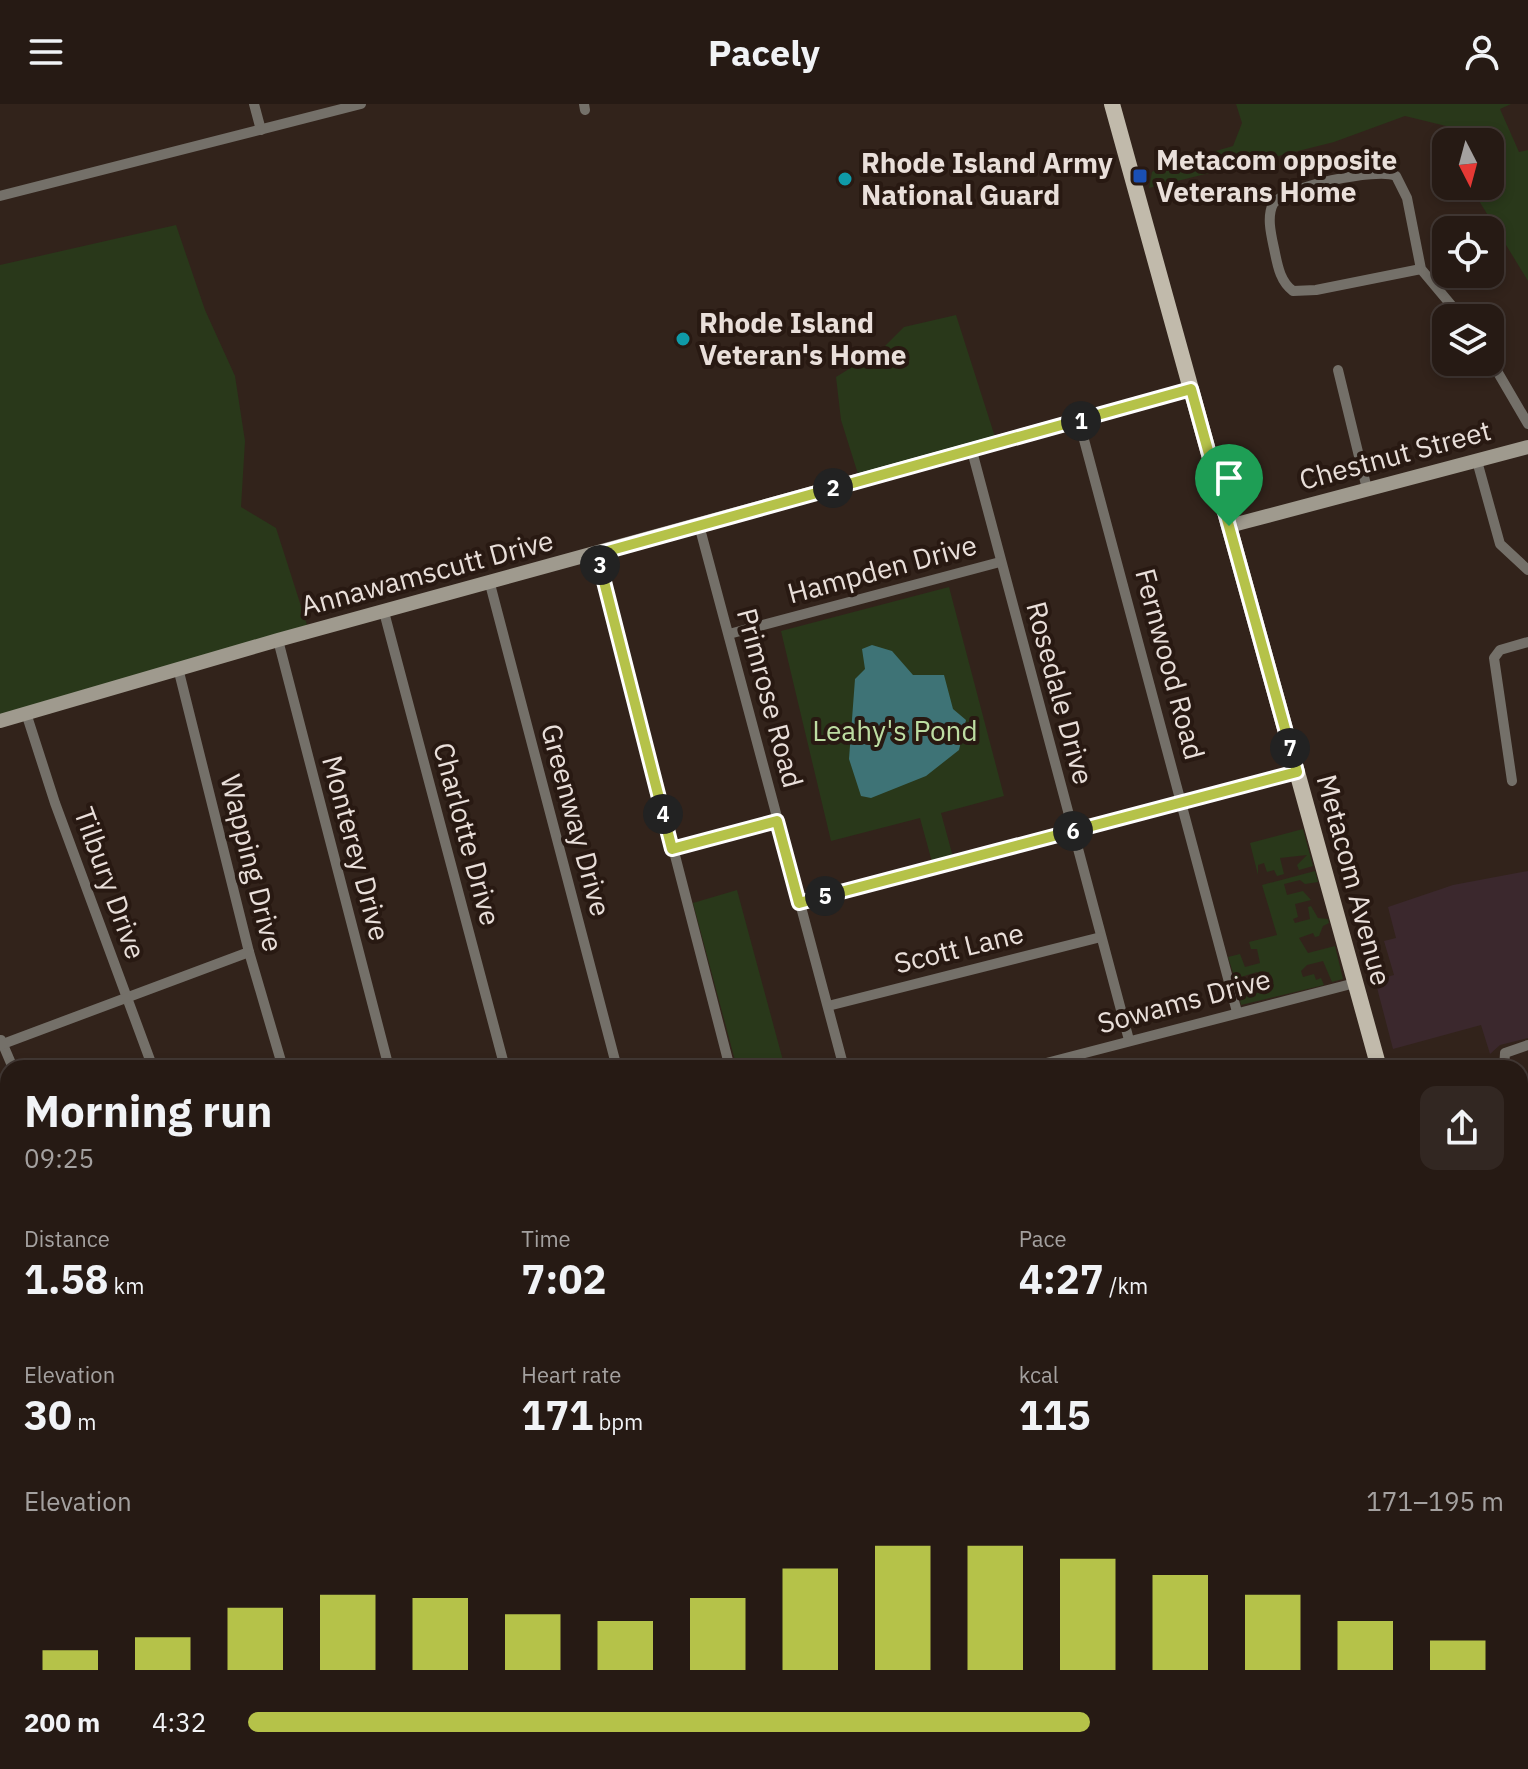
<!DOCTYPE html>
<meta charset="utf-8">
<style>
:root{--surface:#261a14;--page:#322722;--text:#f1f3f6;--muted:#a4a1a0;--line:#423834;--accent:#b5c249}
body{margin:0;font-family:"IBM Plex Sans",sans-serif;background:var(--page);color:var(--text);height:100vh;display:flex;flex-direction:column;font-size:30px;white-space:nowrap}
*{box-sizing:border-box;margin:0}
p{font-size:26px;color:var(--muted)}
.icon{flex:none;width:44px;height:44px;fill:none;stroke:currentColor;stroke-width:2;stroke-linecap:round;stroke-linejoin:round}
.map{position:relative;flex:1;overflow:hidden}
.drawer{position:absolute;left:0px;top:956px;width:1528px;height:710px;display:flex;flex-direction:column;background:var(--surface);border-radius:24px 24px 0 0;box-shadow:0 4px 12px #0003,0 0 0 2px var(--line)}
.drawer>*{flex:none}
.needle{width:52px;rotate:174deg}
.buttons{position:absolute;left:1432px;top:24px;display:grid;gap:16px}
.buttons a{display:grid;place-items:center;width:72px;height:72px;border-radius:16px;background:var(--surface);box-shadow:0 4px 12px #0003,0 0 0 2px var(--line);font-size:40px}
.pin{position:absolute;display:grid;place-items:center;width:68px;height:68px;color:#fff;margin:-82px -34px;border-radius:50% 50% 50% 0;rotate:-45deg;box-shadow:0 0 8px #0007}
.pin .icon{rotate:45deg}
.km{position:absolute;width:40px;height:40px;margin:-20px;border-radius:50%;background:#222;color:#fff;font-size:22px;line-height:40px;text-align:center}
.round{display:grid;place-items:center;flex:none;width:84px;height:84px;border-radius:16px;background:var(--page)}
.head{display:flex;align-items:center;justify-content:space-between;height:136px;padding:0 24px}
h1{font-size:44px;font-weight:800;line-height:60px}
.figures{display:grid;grid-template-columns:repeat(3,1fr);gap:12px;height:136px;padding:8px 24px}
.figures div{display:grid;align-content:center}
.figures b{font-size:40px;font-weight:800}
.figures small{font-size:22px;font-weight:400}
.figures p{font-size:22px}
.chart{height:224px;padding:16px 24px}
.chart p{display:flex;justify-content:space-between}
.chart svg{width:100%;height:144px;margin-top:8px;stroke:var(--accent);stroke-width:6}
ul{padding:0 24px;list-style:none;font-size:26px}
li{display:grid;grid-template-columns:128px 96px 1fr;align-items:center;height:60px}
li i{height:20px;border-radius:10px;background:var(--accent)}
header{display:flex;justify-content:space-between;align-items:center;height:104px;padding:0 24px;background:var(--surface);font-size:36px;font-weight:800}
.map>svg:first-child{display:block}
.industrial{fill:#3b282d}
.green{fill:#29381a}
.water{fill:#3e7376}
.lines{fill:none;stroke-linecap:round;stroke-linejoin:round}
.street{stroke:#747069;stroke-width:10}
.secondary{stroke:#9f9a8e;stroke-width:14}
.primary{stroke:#c1baab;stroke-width:16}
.route-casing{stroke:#fff;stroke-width:16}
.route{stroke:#b5c249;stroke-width:10}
.transit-dot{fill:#1a4fb4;stroke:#281912;stroke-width:3}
.culture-dot{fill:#0f9aa8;stroke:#281912;stroke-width:3}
.labels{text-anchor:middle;stroke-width:8;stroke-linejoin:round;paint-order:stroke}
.poi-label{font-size:28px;font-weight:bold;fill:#e9dfda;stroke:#281912;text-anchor:start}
.street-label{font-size:28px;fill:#e9dfda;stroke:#281912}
.park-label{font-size:28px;fill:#bddda2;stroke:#281912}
</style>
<header><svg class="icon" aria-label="menu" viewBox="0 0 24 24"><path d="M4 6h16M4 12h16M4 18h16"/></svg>Pacely<svg class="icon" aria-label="person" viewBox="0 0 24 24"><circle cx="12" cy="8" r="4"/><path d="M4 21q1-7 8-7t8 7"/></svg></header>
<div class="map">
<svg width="1528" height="1665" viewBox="0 0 1528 1665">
<rect width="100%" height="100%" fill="#32231b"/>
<path class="industrial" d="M1528 767V934L1500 941 1490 950 1481 921 1393 945 1375 876 1394 871 1384 837 1396 834 1388 803 1453 781Z"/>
<g class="green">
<path d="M1236 0H1511L1500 5 1519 48 1528 46V177L1470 82H1490V38H1455L1446 22 1405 12 1334 38 1149 84 1152 68 1158 64 1233 42 1242 19Z"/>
<path d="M176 121 205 206 235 272 245 337 241 403 276 424 308 524 0 615V161Z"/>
<path d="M956 211 995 333 858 370 841 316 836 273 883 244 904 223Z"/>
<path d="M949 483 1004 692 941 709 953 753 932 758 920 714 831 737 781 527Z"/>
<path d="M1303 725 1313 762 1299 766 1297 761 1307 751 1280 754 1284 770 1277 772 1274 766 1267 768 1264 759 1258 761V771L1250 739Z"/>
<path d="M1315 767 1318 778 1305 780 1300 776 1284 780 1287 791 1303 787 1311 796 1295 800 1298 813 1293 815 1295 819 1310 815 1308 803 1311 802 1318 814 1328 815 1329 819 1323 822 1319 832 1315 833 1313 829 1299 834 1308 849 1335 842 1343 875 1332 878 1323 857 1307 861 1301 867 1303 873 1314 870 1316 876 1321 874 1324 881 1241 901 1238 888 1251 884 1253 890 1263 887 1261 878 1271 875 1269 868 1258 871 1257 868 1235 875 1228 853 1240 850 1245 863 1260 859 1257 845H1251L1249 838 1277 831 1262 781Z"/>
<path d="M737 786 785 964H737L693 799Z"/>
<path d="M1528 1057V1263L1526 1256 1520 1253V1059Z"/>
<path d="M40 1658H539L540 1661 524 1665H32Z"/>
<path d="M791 1658H929L940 1665H752Z"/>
</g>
<path class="water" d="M872 541 892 547 913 571H944L953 605 966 616 959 646 926 672 871 694 861 692 849 655 855 575 865 565 862 545Z"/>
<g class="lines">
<g class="street">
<path d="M254 0 261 26"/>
<path d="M584 0 585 6"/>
<path d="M0 92 361 0"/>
<path d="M1421 165 1316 186 1293 187C1281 178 1278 164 1275 149 1272 134 1266 114 1273 100 1284 83 1378 63 1396 72L1407 94 1421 165 1462 214"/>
<path d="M1490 255 1528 320"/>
<path d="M1338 266 1367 385"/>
<path d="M1079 317 1237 908"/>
<path d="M972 347 1129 936"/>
<path d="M1477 357 1500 440 1528 466"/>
<path d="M699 421 844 964"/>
<path d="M597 450 730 964"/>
<path d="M490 480 617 964"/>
<path d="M384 508 505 964"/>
<path d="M729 530 1000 458"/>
<path d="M278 536 389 964"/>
<path d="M178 564 249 848 283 964"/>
<path d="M26 609 55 699 153 964"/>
<path d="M1512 677 1494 554 1500 546 1528 538"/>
<path d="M672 745 777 717"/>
<path d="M799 799 1297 668"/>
<path d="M828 902 1101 833"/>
<path d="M1 936 13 964"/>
<path d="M0 941 249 848"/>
<path d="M1027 964 1355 879"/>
<path d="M1504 964 1505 949 1528 941"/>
<path d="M0 1169 8 1186"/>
<path d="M0 1287 8 1285"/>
<path d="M0 1423 8 1420"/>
<path d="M0 1541 8 1567"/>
<path d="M0 1659 8 1656"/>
</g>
<g class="secondary">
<path d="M1229 422 1528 343"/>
<path d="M0 617 278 536 1191 285"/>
<path d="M1520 1338 1528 1336"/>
<path d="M568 1665 598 1658"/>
</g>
<g class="primary">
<path d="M1112 0 1379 964"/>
<path d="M1520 1463 1528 1492"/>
<path d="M1520 1502 1528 1531"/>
</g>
</g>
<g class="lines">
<g class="route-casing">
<path id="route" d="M1191 285 1297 668 799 799 777 717 672 745 597 450Z"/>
</g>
<use href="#route" class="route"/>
</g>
<rect class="transit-dot" x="1132" y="64" width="16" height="16" rx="4"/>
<g class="culture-dot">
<circle cx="845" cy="75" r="8"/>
<circle cx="683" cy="235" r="8"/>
</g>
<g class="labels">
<g class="poi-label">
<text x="1156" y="66">Metacom opposite<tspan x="1156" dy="32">Veterans Home</tspan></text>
<text x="861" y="69">Rhode Island Army<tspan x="861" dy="32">National Guard</tspan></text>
<text x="699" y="229">Rhode Island<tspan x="699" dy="32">Veteran's Home</tspan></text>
</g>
<g class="street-label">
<text transform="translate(1395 351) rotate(-15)" y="10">Chestnut Street</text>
<text transform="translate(882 465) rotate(-15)" y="10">Hampden Drive</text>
<text transform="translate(427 469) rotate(-15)" y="10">Annawamscutt Drive</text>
<text transform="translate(1170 560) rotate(75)" y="10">Fernwood Road</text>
<text transform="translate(1060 589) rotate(75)" y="10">Rosedale Drive</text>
<text transform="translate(770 594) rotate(75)" y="10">Primrose Road</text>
<text transform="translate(576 716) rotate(75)" y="10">Greenway Drive</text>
<text transform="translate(467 730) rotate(75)" y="10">Charlotte Drive</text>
<text transform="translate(356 744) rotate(75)" y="10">Monterey Drive</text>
<text transform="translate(252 759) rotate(76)" y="10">Wapping Drive</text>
<text transform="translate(1354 776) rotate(75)" y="10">Metacom Avenue</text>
<text transform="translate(110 779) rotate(70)" y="10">Tilbury Drive</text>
<text transform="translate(959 844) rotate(-14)" y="10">Scott Lane</text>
<text transform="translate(1184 897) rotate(-15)" y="10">Sowams Drive</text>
</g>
<g class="park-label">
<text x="895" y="637">Leahy's Pond</text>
</g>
</g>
</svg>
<div class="buttons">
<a><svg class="needle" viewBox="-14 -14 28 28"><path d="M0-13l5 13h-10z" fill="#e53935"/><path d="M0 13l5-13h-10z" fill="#a4a1a0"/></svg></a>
<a><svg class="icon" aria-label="locate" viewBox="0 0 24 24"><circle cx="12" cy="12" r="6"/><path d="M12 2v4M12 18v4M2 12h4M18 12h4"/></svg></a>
<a><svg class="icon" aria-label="layers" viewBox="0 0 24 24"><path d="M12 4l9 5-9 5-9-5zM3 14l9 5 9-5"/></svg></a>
</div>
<div class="pin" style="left:1229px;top:422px;background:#1e9e55"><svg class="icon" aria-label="arrive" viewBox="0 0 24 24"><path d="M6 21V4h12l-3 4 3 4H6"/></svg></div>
<b class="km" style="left:1081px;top:317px">1</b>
<b class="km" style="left:833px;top:384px">2</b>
<b class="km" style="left:600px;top:461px">3</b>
<b class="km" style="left:663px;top:710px">4</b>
<b class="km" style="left:825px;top:792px">5</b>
<b class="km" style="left:1073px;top:727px">6</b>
<b class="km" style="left:1290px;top:644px">7</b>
<section class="drawer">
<div class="head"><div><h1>Morning run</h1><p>09:25</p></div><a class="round"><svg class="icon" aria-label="share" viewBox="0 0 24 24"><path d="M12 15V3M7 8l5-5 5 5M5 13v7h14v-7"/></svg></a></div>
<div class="figures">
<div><p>Distance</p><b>1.58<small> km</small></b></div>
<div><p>Time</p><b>7:02</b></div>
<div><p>Pace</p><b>4:27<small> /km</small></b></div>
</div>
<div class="figures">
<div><p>Elevation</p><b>30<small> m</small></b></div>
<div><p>Heart rate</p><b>171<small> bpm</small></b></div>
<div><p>kcal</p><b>115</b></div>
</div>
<div class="chart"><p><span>Elevation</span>171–195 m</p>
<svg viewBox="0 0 160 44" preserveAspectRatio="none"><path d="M5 44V38M15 44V34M25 44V25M35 44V21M45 44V22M55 44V27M65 44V29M75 44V22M85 44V13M95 44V6M105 44V6M115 44V10M125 44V15M135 44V21M145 44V29M155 44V35"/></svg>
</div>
<ul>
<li><b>200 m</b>4:32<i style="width:67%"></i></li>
</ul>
</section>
</div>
